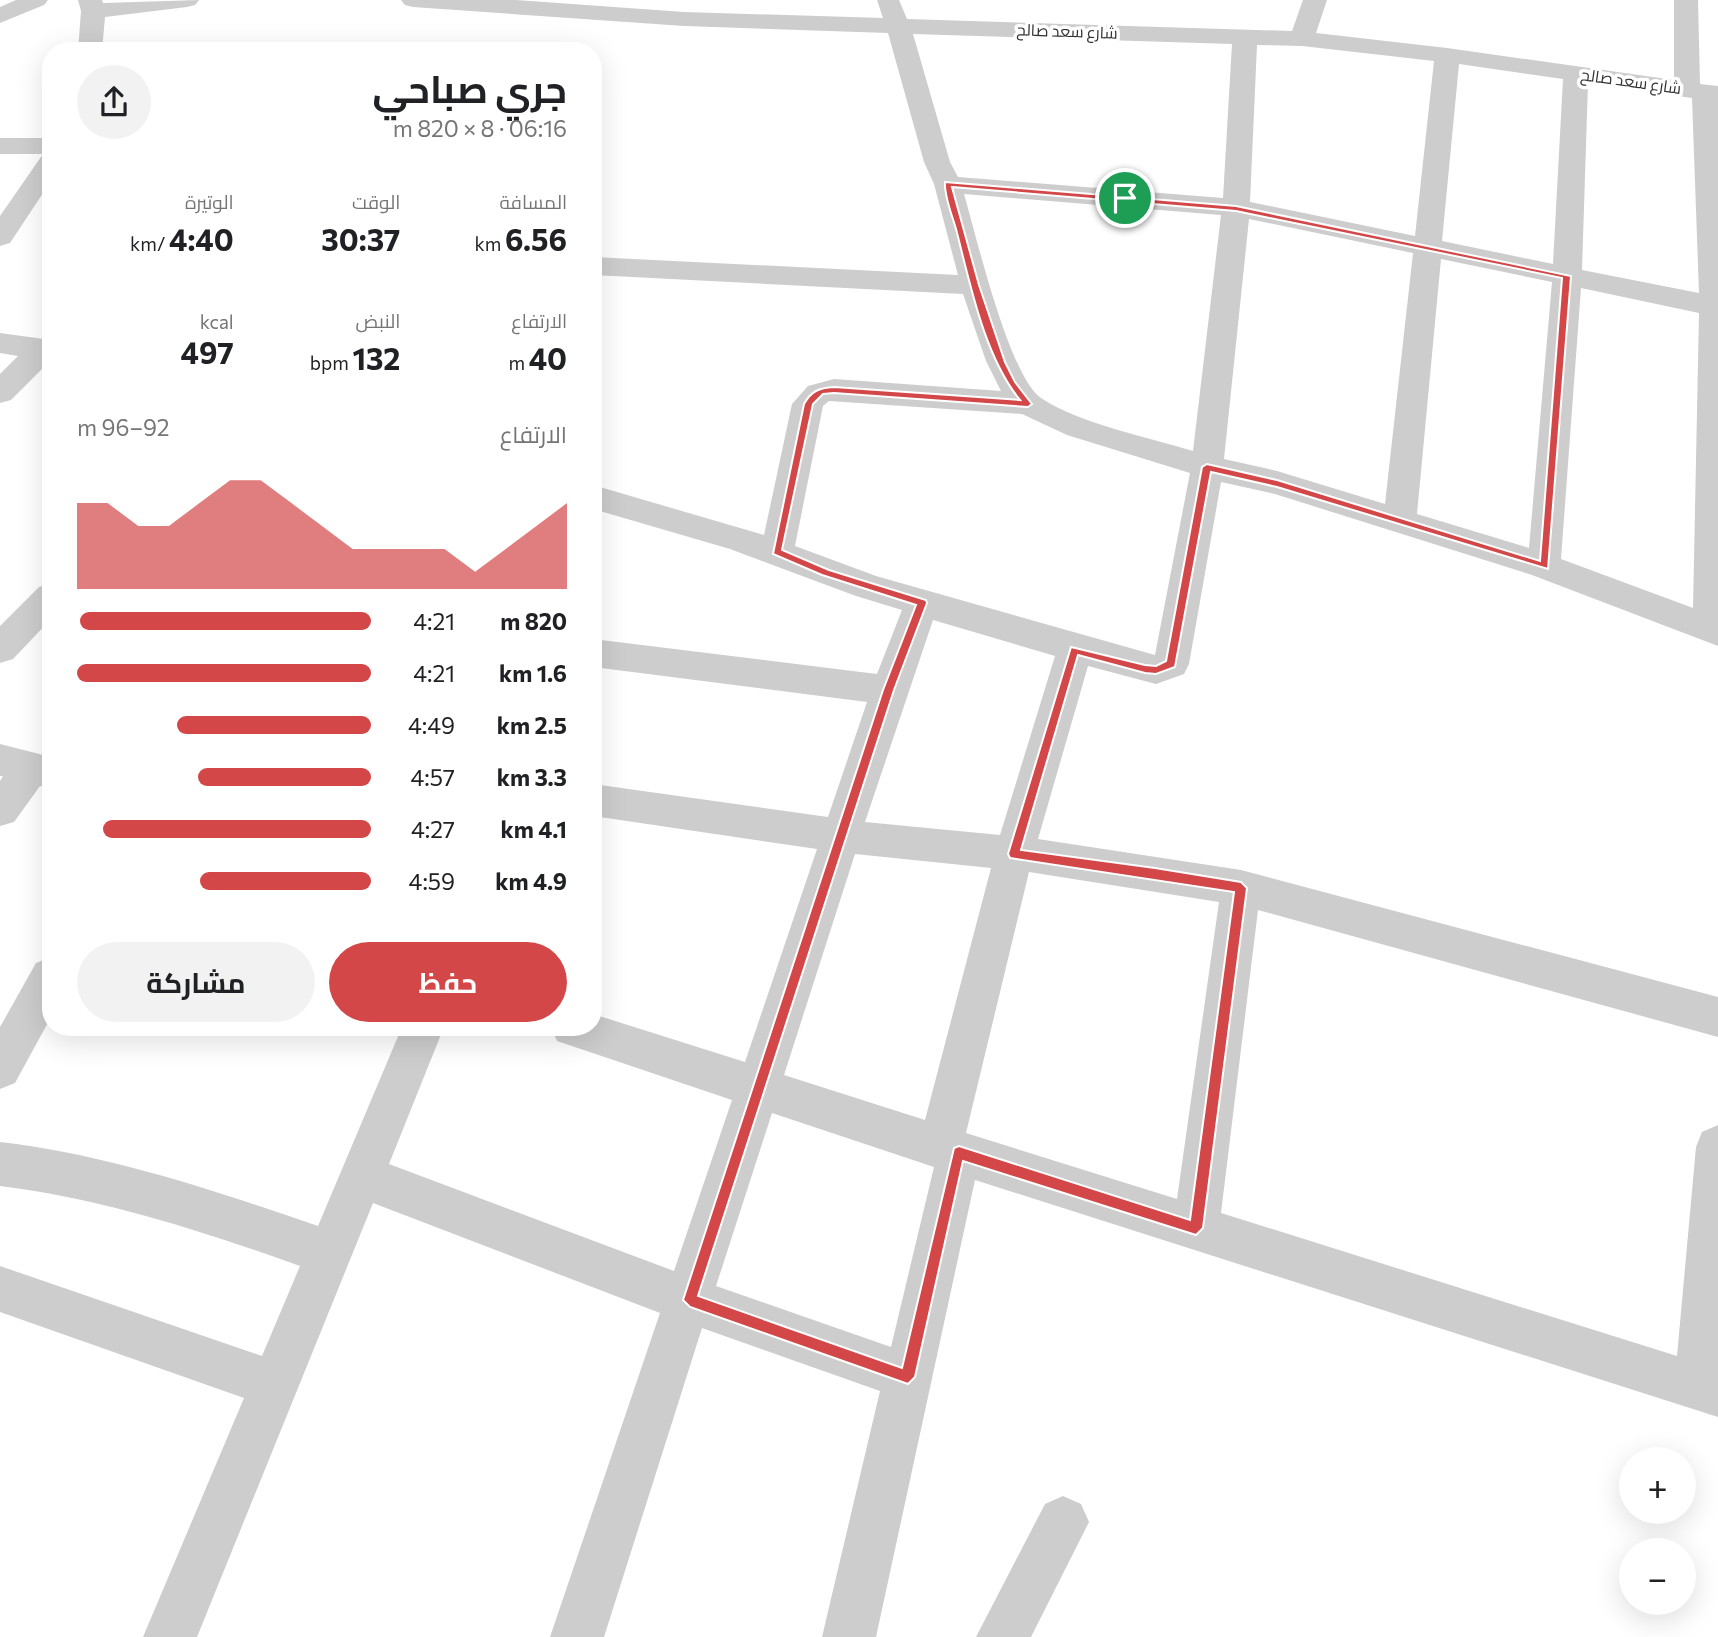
<!DOCTYPE html>
<html lang="ar">
<meta charset="utf-8">
<style>
:root{--surface:#fff;--page:#f2f2f2;--text:#202124;--muted:#757577;--accent:#d34748}
body{margin:0;font-family:Commissioner,Cairo,sans-serif;background:var(--page);color:var(--text);direction:rtl;height:100vh;display:flex;flex-direction:column;font-size:26px;white-space:nowrap}
*{box-sizing:border-box;margin:0}
p{font-size:23px;color:var(--muted)}
.icon{flex:none;width:38px;height:38px;fill:none;stroke:currentColor;stroke-width:2;stroke-linecap:round;stroke-linejoin:round}
.map{position:relative;flex:1;overflow:hidden;direction:ltr}
.sheet{position:absolute;left:42px;top:42px;width:560px;height:994px;display:flex;flex-direction:column;background:var(--surface);border-radius:28px;box-shadow:0 7px 28px #0002;direction:rtl}
.sheet>*{flex:none}
.tools{position:absolute;left:1619px;top:1447px;display:grid;gap:14px}
.tools a{display:grid;place-items:center;width:77px;height:77px;border-radius:50%;background:var(--surface);box-shadow:0 7px 28px #0002;font-size:35px}
.pin{position:absolute;display:grid;place-items:center;width:60px;height:60px;color:#fff;margin:-30px;border:4px solid #fff;border-radius:50%;box-shadow:0 2px 7px #0007}
.round{display:grid;place-items:center;flex:none;width:74px;height:74px;border-radius:37px;background:var(--page)}
.headline{display:flex;align-items:center;justify-content:space-between;height:119px;padding:0 35px}
h1{font-size:38px;font-weight:700;line-height:52px}
.figures{display:grid;grid-template-columns:repeat(3,1fr);gap:10px;height:119px;padding:7px 35px}
.figures div{display:grid;align-content:center}
.figures b{font-size:30px;font-weight:700}
.figures small{font-size:19px;font-weight:400}
.figures p{font-size:19px}
.chart{height:196px;padding:14px 35px}
.chart p{display:flex;justify-content:space-between}
.chart svg{width:100%;height:126px;margin-top:7px;fill:var(--accent);opacity:.7}
.action{display:flex;gap:14px;margin-top:auto;padding:14px 35px}
.action a{flex:1;height:80px;border-radius:42px;background:var(--accent);color:#fff;font-size:28px;font-weight:700;line-height:80px;text-align:center}
.action a+a{background:var(--page);color:var(--text)}
ul{padding:0 35px;list-style:none;font-size:23px}
li{display:grid;grid-template-columns:112px 84px 1fr;align-items:center;height:52px}
li i{height:18px;border-radius:9px;background:var(--accent)}
.map>svg:first-child{display:block}
.lines{fill:none;stroke-linecap:round;stroke-linejoin:round}
.minor{fill:#cdcdcd;fill-rule:evenodd}
.route{fill:#d34748;stroke:#fff;stroke-width:2;fill-rule:evenodd}
.labels{text-anchor:middle;stroke-width:7;stroke-linejoin:round;paint-order:stroke}
.far-street-label{font-size:16px;fill:#303030;stroke:#fff}
</style>
<div class="map">
<svg width="1718" height="1637" viewBox="0 0 1718 1637">
<rect width="100%" height="100%" fill="#fff"/>
<g class="lines">
<g class="minor">
<path d="M16 0H48L44 5 0 23V7Z"/>
<path d="M78 0H102L103 3 199 0 195 5 187 7 105 17 102 51H78L81 11Z"/>
<path d="M401 0H516L684 12 883 18 877 0H899L907 19 1292 31 1303 0H1327L1316 33 1447 48 1674 80V0H1698L1700 84 1718 86V646L1532 575 1275 494 1221 482 1189 664 1184 674 1156 684 1088 666 1038 839 1241 870 1718 997V1037L1258 910 1221 1213 1677 1356 1696 1147 1702 1132 1718 1125V1417L975 1180 876 1637H822L880 1391 702 1328 604 1637H550L660 1313 373 1203 197 1637H143L244 1398 0 1312V1266L262 1356 300 1266C202 1231 104 1199 0 1186V1142C110 1155 213 1190 318 1226L402 1027H444L389 1164 674 1271 732 1100 557 1041 551 1027H593V1014L745 1062 817 849 593 816V784L828 817 867 702 593 667V639L877 674 902 610 856 596 730 549 593 509V485L764 535 792 404 808 386 834 379 1001 391 986 361 963 294 593 275V257L958 275 934 184 924 162 888 33 684 26 413 7 405 5ZM913 34 1232 44 1223 198 958 177 950 162ZM1257 45 1302 46 1434 61 1415 236 1250 202ZM1459 64 1563 79 1553 264 1442 241ZM1588 83 1692 98 1699 293 1582 270ZM964 194 1221 215 1193 451C1148 437 1080 424 1041 398 1009 376 976 235 964 194ZM1249 219 1413 253 1385 504 1277 471 1224 459ZM1441 259 1552 282 1529 548 1417 514ZM1581 288 1699 313 1693 608 1561 559ZM829 401 1022 414 1067 435 1190 473 1155 655 876 576 795 546 823 406ZM933 620 1055 656 1000 835 865 822ZM855 854 991 868 925 1120 784 1075ZM1029 872 1219 902 1177 1199 966 1133ZM772 1113 934 1167 891 1347 716 1286Z"/>
<path d="M0 138H51V181L10 243 0 246V216L43 154H0Z"/>
<path d="M0 333 51 340V360L11 400 0 403V374L18 356 0 353Z"/>
<path d="M51 583V619L13 659 0 663V626L39 587Z"/>
<path d="M0 744 51 757V789L40 786 14 822 0 826V781L3 776H0Z"/>
<path d="M51 957V1017L15 1083 0 1089V1027L36 963Z"/>
<path d="M1063 1496 1081 1504 1089 1522 1031 1637H976L1045 1504Z"/>
</g>
</g>
<path class="route" d="M945 182 1236 206 1571 276 1548 569 1277 487 1211 472 1175 667 1156 674 1145 673 1078 655 1021 850 1155 868 1241 882 1247 888 1203 1228 1196 1235 963 1161 915 1377 908 1384 690 1307 683 1300 883 690 916 605 822 575 773 554 804 404C811 391 819 388 834 387L1020 400C984 356 970 283 956 229 952 215 944 196 945 182ZM952 187 1236 211 1562 278 1540 561 1277 480 1207 464 1202 467 1166 661 1156 666 1145 665 1071 647 1008 854 1010 858 1234 892 1190 1220 959 1146 954 1148 902 1368 698 1296 894 690 927 603 926 600 829 570 782 550 813 404 823 394 834 393 1028 407 1032 404 1015 382 1005 362 979 285Z"/>
<g class="labels">
<g class="far-street-label">
<text transform="translate(1067 31) rotate(2)" y="6">شارع سعد صالح</text>
<text transform="translate(1631 81) rotate(8)" y="6">شارع سعد صالح</text>
</g>
</g>
</svg>
<div class="tools">
<a>+</a>
<a>−</a>
</div>
<div class="pin" style="left:1125px;top:198px;background:#1e9e55"><svg class="icon" aria-label="arrive" viewBox="0 0 24 24"><path d="M6 21V4h12l-3 4 3 4H6"/></svg></div>
<section class="sheet">
<div class="headline"><div><h1>جري صباحي</h1><p>06:16 · 8 × 820 m</p></div><a class="round"><svg class="icon" aria-label="share" viewBox="0 0 24 24"><path d="M12 15V3M7 8l5-5 5 5M5 13v7h14v-7"/></svg></a></div>
<div class="figures">
<div><p>المسافة</p><b>6.56<small> km</small></b></div>
<div><p>الوقت</p><b>30:37</b></div>
<div><p>الوتيرة</p><b>4:40<small> /km</small></b></div>
</div>
<div class="figures">
<div><p>الارتفاع</p><b>40<small> m</small></b></div>
<div><p>النبض</p><b>132<small> bpm</small></b></div>
<div><p>kcal</p><b>497</b></div>
</div>
<div class="chart"><p><span>الارتفاع</span>92–96 m</p>
<svg viewBox="0 0 160 44" preserveAspectRatio="none"><path d="M0 44V14L10 14L20 22L30 22L40 14L50 6L60 6L70 14L80 22L90 30L100 30L110 30L120 30L130 38L140 30L150 22L160 14V44z"/></svg>
</div>
<ul>
<li><b>820 m</b>4:21<i style="width:99%"></i></li>
<li><b>1.6 km</b>4:21<i style="width:100%"></i></li>
<li><b>2.5 km</b>4:49<i style="width:66%"></i></li>
<li><b>3.3 km</b>4:57<i style="width:59%"></i></li>
<li><b>4.1 km</b>4:27<i style="width:91%"></i></li>
<li><b>4.9 km</b>4:59<i style="width:58%"></i></li>
</ul>
<div class="action"><a>حفظ</a><a>مشاركة</a></div>
</section>
</div>
